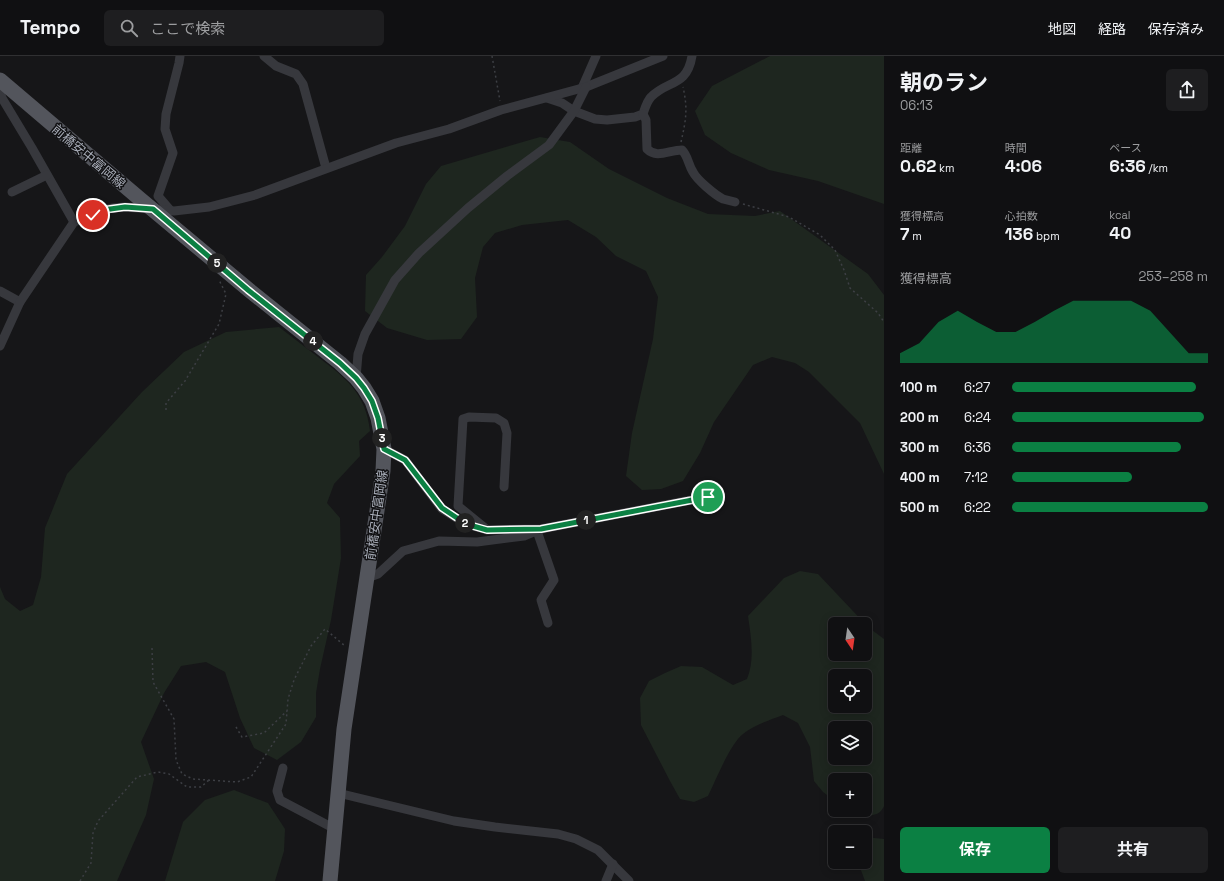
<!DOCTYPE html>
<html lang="ja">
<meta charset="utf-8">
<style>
:root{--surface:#101012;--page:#1e1e20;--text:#f1f3f6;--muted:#9c9d9f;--line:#303032;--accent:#0b8043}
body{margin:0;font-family:"Space Grotesk","Noto Sans JP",sans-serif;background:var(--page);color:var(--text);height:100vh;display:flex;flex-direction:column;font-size:15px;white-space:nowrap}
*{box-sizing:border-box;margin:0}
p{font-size:13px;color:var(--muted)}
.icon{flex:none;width:22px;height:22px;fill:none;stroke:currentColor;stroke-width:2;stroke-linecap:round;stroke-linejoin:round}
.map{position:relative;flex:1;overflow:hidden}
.details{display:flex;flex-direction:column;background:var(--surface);width:340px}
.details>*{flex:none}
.needle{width:26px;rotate:167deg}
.tools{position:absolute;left:828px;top:561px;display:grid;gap:8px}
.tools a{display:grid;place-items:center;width:44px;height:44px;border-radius:6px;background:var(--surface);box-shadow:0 2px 10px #0003,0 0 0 1px var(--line);font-size:20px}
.pin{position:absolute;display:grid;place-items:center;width:34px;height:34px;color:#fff;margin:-17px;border:2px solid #fff;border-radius:50%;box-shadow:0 1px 4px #0007}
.km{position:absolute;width:20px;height:20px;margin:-10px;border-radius:50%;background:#222;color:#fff;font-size:11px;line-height:20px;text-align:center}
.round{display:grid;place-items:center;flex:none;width:42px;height:42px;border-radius:6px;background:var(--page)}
.headline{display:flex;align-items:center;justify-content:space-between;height:68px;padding:0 16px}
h1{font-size:22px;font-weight:700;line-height:30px}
.metrics{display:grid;grid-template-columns:repeat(3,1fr);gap:6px;height:68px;padding:4px 16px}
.metrics div{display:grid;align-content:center}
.metrics b{font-size:17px;font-weight:700}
.metrics small{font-size:11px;font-weight:400}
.metrics p{font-size:11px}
.chart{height:112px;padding:8px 16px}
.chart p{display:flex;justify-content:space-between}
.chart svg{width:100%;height:72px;margin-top:4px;fill:var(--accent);opacity:.7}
.action{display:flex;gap:8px;margin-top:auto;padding:8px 16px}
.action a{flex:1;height:46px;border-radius:6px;background:var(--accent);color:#fff;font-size:16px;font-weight:700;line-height:46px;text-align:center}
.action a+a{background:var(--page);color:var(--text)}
ul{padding:0 16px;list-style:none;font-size:13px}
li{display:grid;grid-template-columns:64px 48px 1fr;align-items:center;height:30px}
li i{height:10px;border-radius:5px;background:var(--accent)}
header{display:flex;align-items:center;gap:24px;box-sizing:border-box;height:56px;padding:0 20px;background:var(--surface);border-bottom:1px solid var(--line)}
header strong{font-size:19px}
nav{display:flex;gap:22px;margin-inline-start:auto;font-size:14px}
.search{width:280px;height:36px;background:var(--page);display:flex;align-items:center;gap:10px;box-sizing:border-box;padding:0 14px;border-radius:6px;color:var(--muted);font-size:15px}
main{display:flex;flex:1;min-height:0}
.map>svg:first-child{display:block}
.green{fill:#1e261f;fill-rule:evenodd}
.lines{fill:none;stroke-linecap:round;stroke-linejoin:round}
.path{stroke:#3d3f44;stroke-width:1.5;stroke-dasharray:2 3;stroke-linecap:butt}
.street{stroke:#37383d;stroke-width:9}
.primary{stroke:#53555c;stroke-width:15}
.route-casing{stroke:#fff;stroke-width:8}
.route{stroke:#0b8043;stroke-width:5}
.labels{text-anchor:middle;stroke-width:3;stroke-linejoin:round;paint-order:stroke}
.street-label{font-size:13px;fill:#a8adb8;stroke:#111113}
</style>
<header>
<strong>Tempo</strong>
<div class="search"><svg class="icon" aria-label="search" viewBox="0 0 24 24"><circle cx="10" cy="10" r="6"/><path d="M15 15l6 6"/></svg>ここで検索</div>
<nav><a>地図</a><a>経路</a><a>保存済み</a></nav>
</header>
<main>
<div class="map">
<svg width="884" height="825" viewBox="0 0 884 825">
<rect width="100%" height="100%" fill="#161618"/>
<g class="green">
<path d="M770 0H884V148L818 125 769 114 731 97 705 79 695 55 712 30Z"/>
<path d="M540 81 570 86 609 113 667 142 708 158 755 160 780 155 868 218 884 239V418L860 367 809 316 795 307 772 301 753 309 714 366 700 397 683 425 661 433 642 434 626 420 632 377 653 283 658 241 646 215 616 200 596 181 568 164 522 169 495 177 483 191 475 222 477 261 461 283 427 284 387 272 365 255 366 219 382 201 405 170 426 128 441 110Z"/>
<path d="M279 271C292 281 305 291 318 301 346 322 366 338 370 375L359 385 360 400 334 428 327 447 340 462 341 502 331 564 320 613 316 637V661L301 686 277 704 254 692 240 662 225 616 206 606 181 610 164 637 141 686 154 723 146 759 117 825H0V531L5 543 20 555 33 549 41 521 45 472 67 418 142 336 184 296 226 276Z"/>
<path d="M800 515 818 518 868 571 884 583V750C884 751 881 755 880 756 872 762 854 760 846 754H865V724H835V745L823 736 814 725 810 691 798 667 783 659C770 664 754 669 743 678 730 688 716 724 708 740L694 746 680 743 670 725 641 669 640 642 649 625 665 617 681 610 702 611 733 629 747 623C755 603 751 581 748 560L784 522ZM835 568H865V598H835ZM835 620H865V650H835ZM835 672H865V702H835Z"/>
<path d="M234 734 268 747 285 773 284 795 275 825H165L183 766 205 744Z"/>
<path d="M865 781 884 783V825H865L858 806H865Z"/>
</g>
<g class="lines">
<g class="path">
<path d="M492 0 500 45"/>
<path d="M681 86C686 64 688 53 683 31"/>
<path d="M743 148 789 161 820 179 835 194 844 214 850 232 878 257 884 266"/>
<path d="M166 354V347L185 325 219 268 226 238 219 224"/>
<path d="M152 592 153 626 174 663 176 704 182 718 193 723 237 726 251 721 286 668 288 643 294 624 311 590 325 573 345 590"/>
<path d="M236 671 242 681 264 677 287 655"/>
<path d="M80 825 91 807 93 777 98 765 137 721 158 716 169 718 187 731H201L209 724"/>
</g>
<g class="street">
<path d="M264 0 276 10 296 18 303 28 326 112"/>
<path d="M582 32 596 0"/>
<path d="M0 36 2 42 32 92 74 166"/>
<path d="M547 42 562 47 574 55 595 63 607 64 635 61 643 58C645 52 647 45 651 41 667 24 687 31 692 0"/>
<path d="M643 58 646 64 647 93C657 103 669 94 682 94 688 100 688 108 693 116 697 124 715 139 723 143 727 144 731 145 735 146"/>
<path d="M12 136 47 119"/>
<path d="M170 154 158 140 173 97 165 73 166 58 179 7 180 0"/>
<path d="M0 235 20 246"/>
<path d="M0 290 20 246 74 166 103 154 113 152 125 151 174 155 209 151 255 139 396 87 449 73 501 54 586 31 663 0"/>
<path d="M356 322 358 298 365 278 395 224 419 197 468 152 507 120 549 89 574 55 586 31"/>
<path d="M384 393 405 404 442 453 466 468 487 474 541 473 707 441"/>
<path d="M485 472 458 450 463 363 469 361 496 362 504 367 507 377 504 431"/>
<path d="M537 475 554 524 541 544 548 567"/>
<path d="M367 522 378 518 403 495 439 485 477 486 524 480 538 474"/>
<path d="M283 712 277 735 280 744 335 773"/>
<path d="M338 737 454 765 495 771 558 778 576 783 598 794 629 825"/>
<path d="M606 825 613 808"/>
</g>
<path class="primary" d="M0 24 140 143 249 234 340 307 356 322 364 332 372 345 378 362 384 393 383 415 344 673 330 825"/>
</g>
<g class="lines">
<g class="route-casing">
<path id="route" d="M93 159 103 154 125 151 153 153 248 234 340 307 356 322 364 332 372 345 378 362 384 393 405 404 442 452 466 468 487 474 541 473 708 441"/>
</g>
<use href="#route" class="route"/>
</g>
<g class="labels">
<g class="street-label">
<text transform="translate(89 100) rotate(40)" y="5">前橋安中富岡線</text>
<text transform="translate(376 459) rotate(-82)" y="5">前橋安中富岡線</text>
</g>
</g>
</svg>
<div class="tools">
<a><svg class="needle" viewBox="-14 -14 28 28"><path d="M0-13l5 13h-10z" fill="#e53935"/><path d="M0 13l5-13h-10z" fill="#9c9d9f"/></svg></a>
<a><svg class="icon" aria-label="locate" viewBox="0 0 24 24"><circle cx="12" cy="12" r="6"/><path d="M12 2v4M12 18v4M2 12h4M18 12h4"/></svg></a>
<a><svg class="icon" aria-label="layers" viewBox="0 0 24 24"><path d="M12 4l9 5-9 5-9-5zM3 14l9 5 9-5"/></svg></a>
<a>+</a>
<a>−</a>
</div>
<div class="pin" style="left:708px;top:441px;background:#1e9e55"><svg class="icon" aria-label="arrive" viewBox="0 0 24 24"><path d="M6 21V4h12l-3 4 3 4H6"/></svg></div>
<div class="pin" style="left:93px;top:159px;background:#d93025"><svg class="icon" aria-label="check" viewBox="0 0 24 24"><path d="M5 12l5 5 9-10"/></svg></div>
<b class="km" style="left:586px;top:464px">1</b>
<b class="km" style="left:465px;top:467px">2</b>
<b class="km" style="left:382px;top:382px">3</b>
<b class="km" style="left:313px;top:285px">4</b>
<b class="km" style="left:217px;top:207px">5</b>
</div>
<section class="details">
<div class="headline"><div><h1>朝のラン</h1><p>06:13</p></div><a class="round"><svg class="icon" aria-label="share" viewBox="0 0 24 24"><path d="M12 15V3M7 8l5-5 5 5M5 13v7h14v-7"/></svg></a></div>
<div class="metrics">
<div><p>距離</p><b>0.62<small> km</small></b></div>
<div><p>時間</p><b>4:06</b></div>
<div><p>ペース</p><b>6:36<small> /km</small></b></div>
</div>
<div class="metrics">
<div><p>獲得標高</p><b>7<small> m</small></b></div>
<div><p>心拍数</p><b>136<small> bpm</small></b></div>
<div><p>kcal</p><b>40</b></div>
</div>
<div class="chart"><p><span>獲得標高</span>253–258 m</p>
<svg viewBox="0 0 160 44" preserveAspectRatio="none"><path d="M0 44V38L10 32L20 19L30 12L40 19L50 25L60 25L70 19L80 12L90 6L100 6L110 6L120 6L130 12L140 25L150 38L160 38V44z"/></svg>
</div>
<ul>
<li><b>100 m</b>6:27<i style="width:94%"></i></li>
<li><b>200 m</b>6:24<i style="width:98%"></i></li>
<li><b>300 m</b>6:36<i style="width:86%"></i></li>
<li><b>400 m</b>7:12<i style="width:61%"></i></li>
<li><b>500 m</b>6:22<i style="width:100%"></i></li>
</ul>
<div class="action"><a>保存</a><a>共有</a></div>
</section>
</main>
